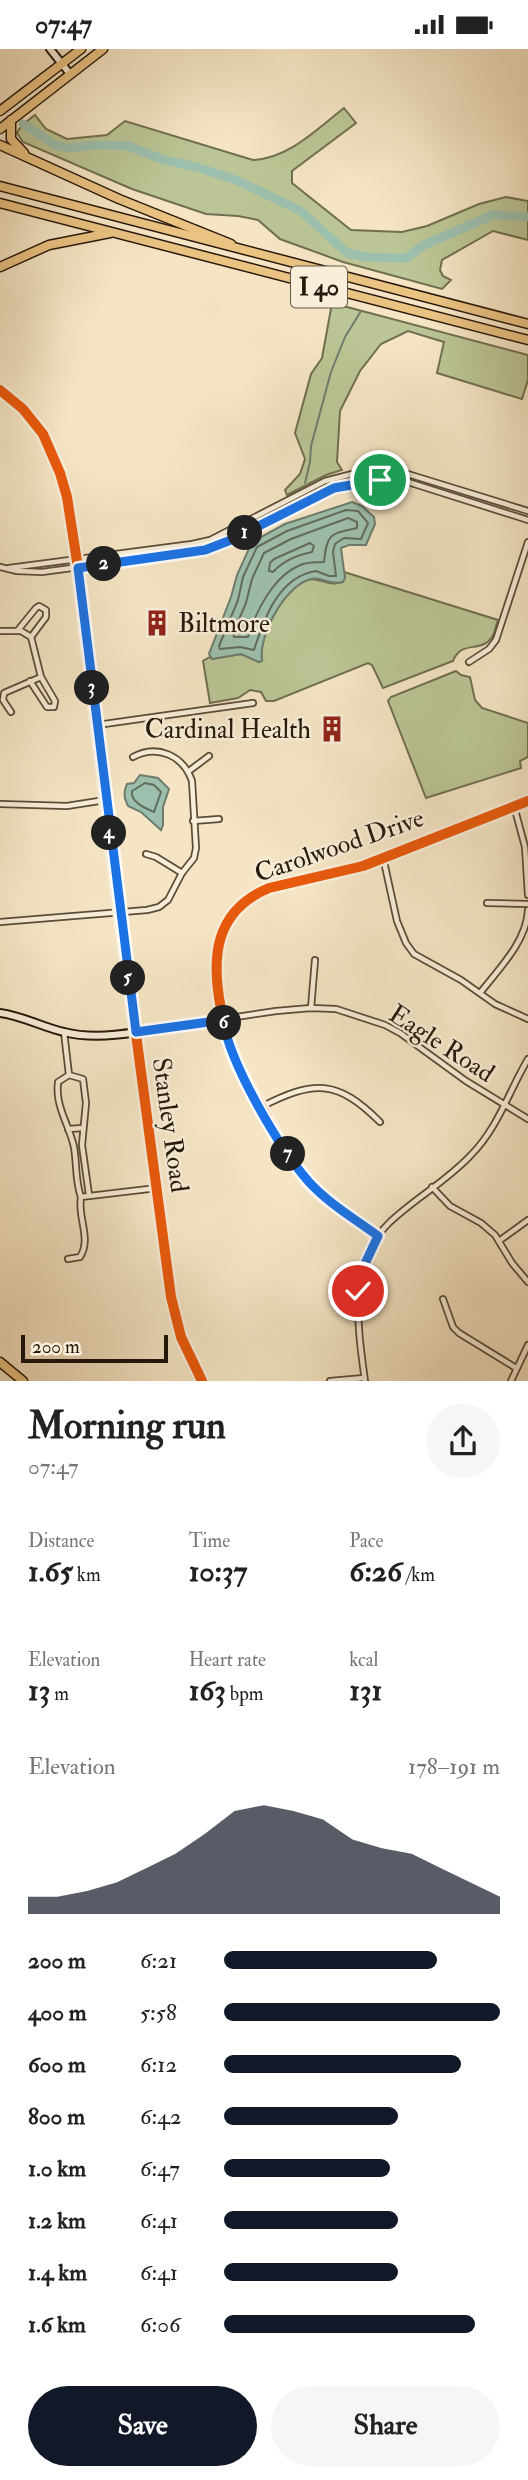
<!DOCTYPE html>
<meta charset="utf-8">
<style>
:root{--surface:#fff;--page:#f6f6f6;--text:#222;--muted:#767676;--accent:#111827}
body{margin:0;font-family:"IM FELL Double Pica",serif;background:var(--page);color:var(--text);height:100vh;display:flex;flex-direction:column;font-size:26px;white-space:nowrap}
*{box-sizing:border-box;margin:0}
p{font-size:23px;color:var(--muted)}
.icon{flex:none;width:38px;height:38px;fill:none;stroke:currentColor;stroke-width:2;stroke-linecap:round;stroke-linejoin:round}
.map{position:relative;height:1332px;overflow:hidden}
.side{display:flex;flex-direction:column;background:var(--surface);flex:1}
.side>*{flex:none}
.scale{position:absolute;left:21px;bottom:18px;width:147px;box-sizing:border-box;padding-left:7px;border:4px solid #26190b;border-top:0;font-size:19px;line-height:24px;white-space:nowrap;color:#26190b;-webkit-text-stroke:5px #f8eed9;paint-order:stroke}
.pin{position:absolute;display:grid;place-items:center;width:60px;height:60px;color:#fff;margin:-30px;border:4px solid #fff;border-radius:50%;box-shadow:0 2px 7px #0007}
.km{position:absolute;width:35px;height:35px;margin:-18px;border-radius:50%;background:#222;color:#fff;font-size:19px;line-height:35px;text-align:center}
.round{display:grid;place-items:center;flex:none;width:74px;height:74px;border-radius:37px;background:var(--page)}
.headline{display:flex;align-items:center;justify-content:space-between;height:119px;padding:0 28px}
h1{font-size:38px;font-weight:700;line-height:52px}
.metrics{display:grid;grid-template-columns:repeat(3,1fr);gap:10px;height:119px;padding:7px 28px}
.metrics div{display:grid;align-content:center}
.metrics b{font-size:30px;font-weight:700}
.metrics small{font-size:19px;font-weight:400}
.metrics p{font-size:19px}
.chart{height:196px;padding:14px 28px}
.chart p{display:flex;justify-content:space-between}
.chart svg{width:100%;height:126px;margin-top:7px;fill:var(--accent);opacity:.7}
.action{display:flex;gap:14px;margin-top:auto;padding:14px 28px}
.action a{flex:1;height:80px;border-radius:42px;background:var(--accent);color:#fff;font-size:28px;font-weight:700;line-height:80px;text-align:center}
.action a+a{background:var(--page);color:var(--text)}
ul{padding:0 28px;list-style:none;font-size:23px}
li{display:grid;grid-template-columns:112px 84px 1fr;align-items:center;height:52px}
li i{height:18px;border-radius:9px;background:var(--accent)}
.status{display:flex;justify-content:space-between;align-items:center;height:49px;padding:0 35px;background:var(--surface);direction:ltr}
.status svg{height:19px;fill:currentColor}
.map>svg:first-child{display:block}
.green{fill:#bbc595;stroke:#706f50;stroke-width:2}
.water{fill:#9dc0ae;stroke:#6d7d6d;stroke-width:2}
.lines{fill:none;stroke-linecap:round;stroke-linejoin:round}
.shore{stroke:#626c5c;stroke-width:2}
.stream{stroke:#6d7d6d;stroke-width:2}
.river{stroke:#9dc0ae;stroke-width:9}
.street-casing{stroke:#5a4c39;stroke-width:8}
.secondary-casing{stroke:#26190b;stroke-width:10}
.highway-casing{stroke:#26190b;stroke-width:11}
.street{stroke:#f8eed9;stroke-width:4.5}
.secondary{stroke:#f8eed9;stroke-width:6}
.highway{stroke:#eac282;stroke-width:8}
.cycleway-casing{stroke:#f8eed9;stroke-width:15}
.cycleway{stroke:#e8590c;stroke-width:10}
.route-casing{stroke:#fff;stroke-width:14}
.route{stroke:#1a73e8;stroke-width:9}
.labels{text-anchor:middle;stroke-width:5;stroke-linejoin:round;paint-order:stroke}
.shield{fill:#f8eed9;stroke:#655949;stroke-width:2}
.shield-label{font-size:24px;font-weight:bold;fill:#26190b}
.poi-label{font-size:26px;fill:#26190b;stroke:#f8eed9;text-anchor:start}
.street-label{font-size:26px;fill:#26190b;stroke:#f8eed9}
</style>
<div class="status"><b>07:47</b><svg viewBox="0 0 49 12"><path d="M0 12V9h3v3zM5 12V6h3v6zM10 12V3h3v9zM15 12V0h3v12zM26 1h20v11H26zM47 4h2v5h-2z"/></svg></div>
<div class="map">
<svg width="528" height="1332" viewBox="0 0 528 1332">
<rect width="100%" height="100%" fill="#f5e5c4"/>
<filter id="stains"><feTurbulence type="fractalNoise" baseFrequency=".00286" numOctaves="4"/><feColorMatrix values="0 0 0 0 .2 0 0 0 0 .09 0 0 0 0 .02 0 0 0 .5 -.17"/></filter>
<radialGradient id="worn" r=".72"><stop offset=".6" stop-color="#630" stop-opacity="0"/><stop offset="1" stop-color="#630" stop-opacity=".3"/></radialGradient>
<g class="green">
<path d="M344 59 356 74 292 122V134L351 181 402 183 427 177 479 155 506 148 528 152V191L493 182 442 211 440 221 443 227 451 231 442 240 343 213 280 190 258 171 238 167 206 165 132 140 23 93 17 84 21 77 35 66 46 80 67 90 107 86 125 72 253 111C289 109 316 81 344 59Z"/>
<path d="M332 254 528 306V331L522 350 437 324 444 293 408 282 381 295 360 322 340 362 337 413 342 421 326 426 287 446 285 441 300 425 305 410 295 384 311 325 322 309Z"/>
<path d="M344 523 498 571C496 576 495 584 492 588 481 605 462 590 453 612L383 639 372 616 368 614 274 652H266L261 643 250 641 238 649 210 654 203 612 210 608 212 610 241 605 259 613 262 611C258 587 283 542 305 532 319 525 334 543 345 529Z"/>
<path d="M456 622 461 626 470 628 475 651 482 659 528 674V708L520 712 521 719 426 749 388 652 391 648Z"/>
</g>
<g class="water">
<path d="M352 453 362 457 374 468 375 475 366 496H349L341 499 345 529 343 533C330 537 322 527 311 530 285 536 258 586 262 612L259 613 241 605 212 610 209 605 231 548 237 526 252 493 285 475Z"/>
<path d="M140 726 158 729 169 740 163 758V776L161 781 141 763 128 757C124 749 123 743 127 735L134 734Z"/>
</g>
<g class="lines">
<g class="shore">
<path d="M346 461 358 462 368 474 361 490 344 489 335 495 333 503 336 527H329L316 522C278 528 264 570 254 601L240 598 220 600 219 597 238 551 243 528 257 498 287 482Z"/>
<path d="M348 469 357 473V479C330 485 327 484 324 513 318 513 310 513 303 515 274 525 256 562 248 588H234L233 584 246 554 252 530 264 504 291 490Z"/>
<path d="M310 494 314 497 312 503C297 506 284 511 273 523L269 522 270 514 274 510Z"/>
<path d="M145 734 154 736 161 743 154 763C145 759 130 753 132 742Z"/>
</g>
<path class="stream" d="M305 434 310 413 311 397 331 323 345 288 361 262"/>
<path class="river" d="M23 75 55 96 66 99 97 96 128 97 164 111 196 118 236 131 301 162 347 204 366 208 406 209 424 196 493 166 528 168"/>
<g class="street-casing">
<g id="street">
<path d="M0 518 17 522 42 523 205 501 231 491 334 439 369 431 408 433 528 471"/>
<path d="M9 519 192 495 210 491 325 432 368 421 398 422 528 462"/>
<path d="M18 581 36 559 39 557 46 561V568L31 588"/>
<path d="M0 582H21L31 588 41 628 55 652 54 658H47L30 632"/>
<path d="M469 613 489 600 496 591 528 493"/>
<path d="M11 663 3 651 4 644 41 628"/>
<path d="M97 676 253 654"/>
<path d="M189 722 209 707"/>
<path d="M0 755 67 757 105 751"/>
<path d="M514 757 525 798 528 846"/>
<path d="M193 772 219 770"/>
<path d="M146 805 156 808 182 824"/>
<path d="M383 808 397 872 406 894 414 905 461 931 495 955 528 970"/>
<path d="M487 854 528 855"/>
<path d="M0 873 147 861 159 858 168 851 182 824 194 809 196 799 192 732C183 706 157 695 133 708"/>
<path d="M480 944C498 921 527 892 528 861"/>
<path d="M311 959 315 911"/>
<path d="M64 983 69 1026"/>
<path d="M136 983 276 962 311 959 336 960 385 976 400 984 466 1032 528 1070"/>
<path d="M261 1058C314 1031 337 1030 380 1073"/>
<path d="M68 1080 83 1079"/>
<path d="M432 1138 450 1157 481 1174 495 1186 512 1214 528 1233"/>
<path d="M81 1148C75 1132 77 1115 74 1098 69 1075 55 1058 58 1033L69 1026 83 1030 86 1054 82 1096 89 1146"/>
<path d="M378 1187C355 1170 329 1155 310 1135 291 1114 277 1088 264 1063 254 1046 243 1029 235 1011 228 995 225 978 221 960 211 909 214 862 269 839L363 817 528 752"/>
<path d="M499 1192 528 1171"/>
<path d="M68 1210 80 1208C92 1190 77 1168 81 1148L157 1139"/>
<path d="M443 1250 453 1278 459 1284 516 1319"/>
<path d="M330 1332 364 1329"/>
<path d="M365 1332C358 1280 347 1215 389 1174 414 1150 447 1132 471 1106 498 1079 509 1042 528 1010"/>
<path d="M511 1332 528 1296"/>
</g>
</g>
<g class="secondary-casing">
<g id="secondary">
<path d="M50 0 70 25"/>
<path d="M0 341 23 360 43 385 60 424 67 448 78 519 110 790 171 1248 181 1288 202 1332"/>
<path d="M0 964C23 967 42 978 64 983 87 989 113 987 136 983"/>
</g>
</g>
<g class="highway-casing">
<g id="highway">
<path d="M0 62 81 0"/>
<path d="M11 71V90L24 104"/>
<path d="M0 80 103 0"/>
<path d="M0 96 119 150 231 195"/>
<path d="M0 137 528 275"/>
<path d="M0 154 528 291"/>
<path d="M0 218 49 196 110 184"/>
<path d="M0 1313 23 1332"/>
</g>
</g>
<use href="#street" class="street"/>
<use href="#secondary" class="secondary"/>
<use href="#highway" class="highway"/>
<g class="cycleway-casing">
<g id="cycleway">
<path d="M0 341 23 360 43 385 60 424 67 448 78 519 110 790 171 1248 181 1288 202 1332"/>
<path d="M378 1187C355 1170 329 1155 310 1135 291 1114 277 1088 264 1063 254 1046 243 1029 235 1011 228 995 225 978 221 960 211 909 214 862 269 839L363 817 528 752"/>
</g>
</g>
<use href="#cycleway" class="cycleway"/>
</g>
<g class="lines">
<g class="route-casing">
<path id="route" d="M358 1242 362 1221 378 1187C355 1170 328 1154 309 1133 279 1099 230 1015 223 971L136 983 78 519 205 501 231 491 334 439 380 431"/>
</g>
<use href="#route" class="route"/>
</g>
<defs>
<g id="building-bare" transform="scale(2.1)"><path d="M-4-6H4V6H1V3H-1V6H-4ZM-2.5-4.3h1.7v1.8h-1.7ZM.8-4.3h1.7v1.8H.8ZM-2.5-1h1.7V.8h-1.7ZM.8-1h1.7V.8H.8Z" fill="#8f2418" stroke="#f8eed9" stroke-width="2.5" paint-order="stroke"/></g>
</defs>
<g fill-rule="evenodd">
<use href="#building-bare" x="157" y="574"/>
<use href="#building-bare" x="332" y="680"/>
</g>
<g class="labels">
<rect class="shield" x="291" y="217.5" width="56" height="41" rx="5"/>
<g class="shield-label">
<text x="319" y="246">I 40</text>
</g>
<g class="poi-label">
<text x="178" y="583">Biltmore</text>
<text x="311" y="689" text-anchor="end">Cardinal Health</text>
</g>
<g class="street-label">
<text transform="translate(339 796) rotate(-19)" y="9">Carolwood Drive</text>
<text transform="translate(442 994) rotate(33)" y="9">Eagle Road</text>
<text transform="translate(171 1076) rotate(82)" y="9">Stanley Road</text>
</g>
</g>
<rect width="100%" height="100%" filter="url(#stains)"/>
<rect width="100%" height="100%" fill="url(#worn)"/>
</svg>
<div class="scale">200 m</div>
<div class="pin" style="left:380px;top:431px;background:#1e9e55"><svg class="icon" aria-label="arrive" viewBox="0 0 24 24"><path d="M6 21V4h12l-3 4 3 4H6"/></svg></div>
<div class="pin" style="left:358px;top:1242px;background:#d93025"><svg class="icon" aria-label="check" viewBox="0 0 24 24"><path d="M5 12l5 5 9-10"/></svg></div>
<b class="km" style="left:245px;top:484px">1</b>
<b class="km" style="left:104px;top:515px">2</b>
<b class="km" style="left:92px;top:639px">3</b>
<b class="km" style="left:109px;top:784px">4</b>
<b class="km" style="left:128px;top:929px">5</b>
<b class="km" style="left:224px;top:974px">6</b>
<b class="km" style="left:288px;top:1105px">7</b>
</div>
<section class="side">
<div class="headline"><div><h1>Morning run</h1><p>07:47</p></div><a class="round"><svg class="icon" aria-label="share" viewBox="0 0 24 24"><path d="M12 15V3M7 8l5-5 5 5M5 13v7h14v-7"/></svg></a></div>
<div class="metrics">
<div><p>Distance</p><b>1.65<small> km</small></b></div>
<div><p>Time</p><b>10:37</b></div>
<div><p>Pace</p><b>6:26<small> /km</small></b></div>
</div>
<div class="metrics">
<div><p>Elevation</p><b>13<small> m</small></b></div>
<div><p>Heart rate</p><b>163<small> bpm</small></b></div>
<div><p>kcal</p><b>131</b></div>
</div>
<div class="chart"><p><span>Elevation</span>178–191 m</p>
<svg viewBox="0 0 160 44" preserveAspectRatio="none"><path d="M0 44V38L10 38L20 36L30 33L40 28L50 23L60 16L70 8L80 6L90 8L100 11L110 18L120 21L130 23L140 28L150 33L160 38V44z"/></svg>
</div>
<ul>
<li><b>200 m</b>6:21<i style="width:77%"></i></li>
<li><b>400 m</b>5:58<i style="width:100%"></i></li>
<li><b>600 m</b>6:12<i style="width:86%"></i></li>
<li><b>800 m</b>6:42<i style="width:63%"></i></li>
<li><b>1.0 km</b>6:47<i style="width:60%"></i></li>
<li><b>1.2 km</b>6:41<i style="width:63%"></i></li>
<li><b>1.4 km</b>6:41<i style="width:63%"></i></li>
<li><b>1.6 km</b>6:06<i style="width:91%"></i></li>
</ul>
<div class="action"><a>Save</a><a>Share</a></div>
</section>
